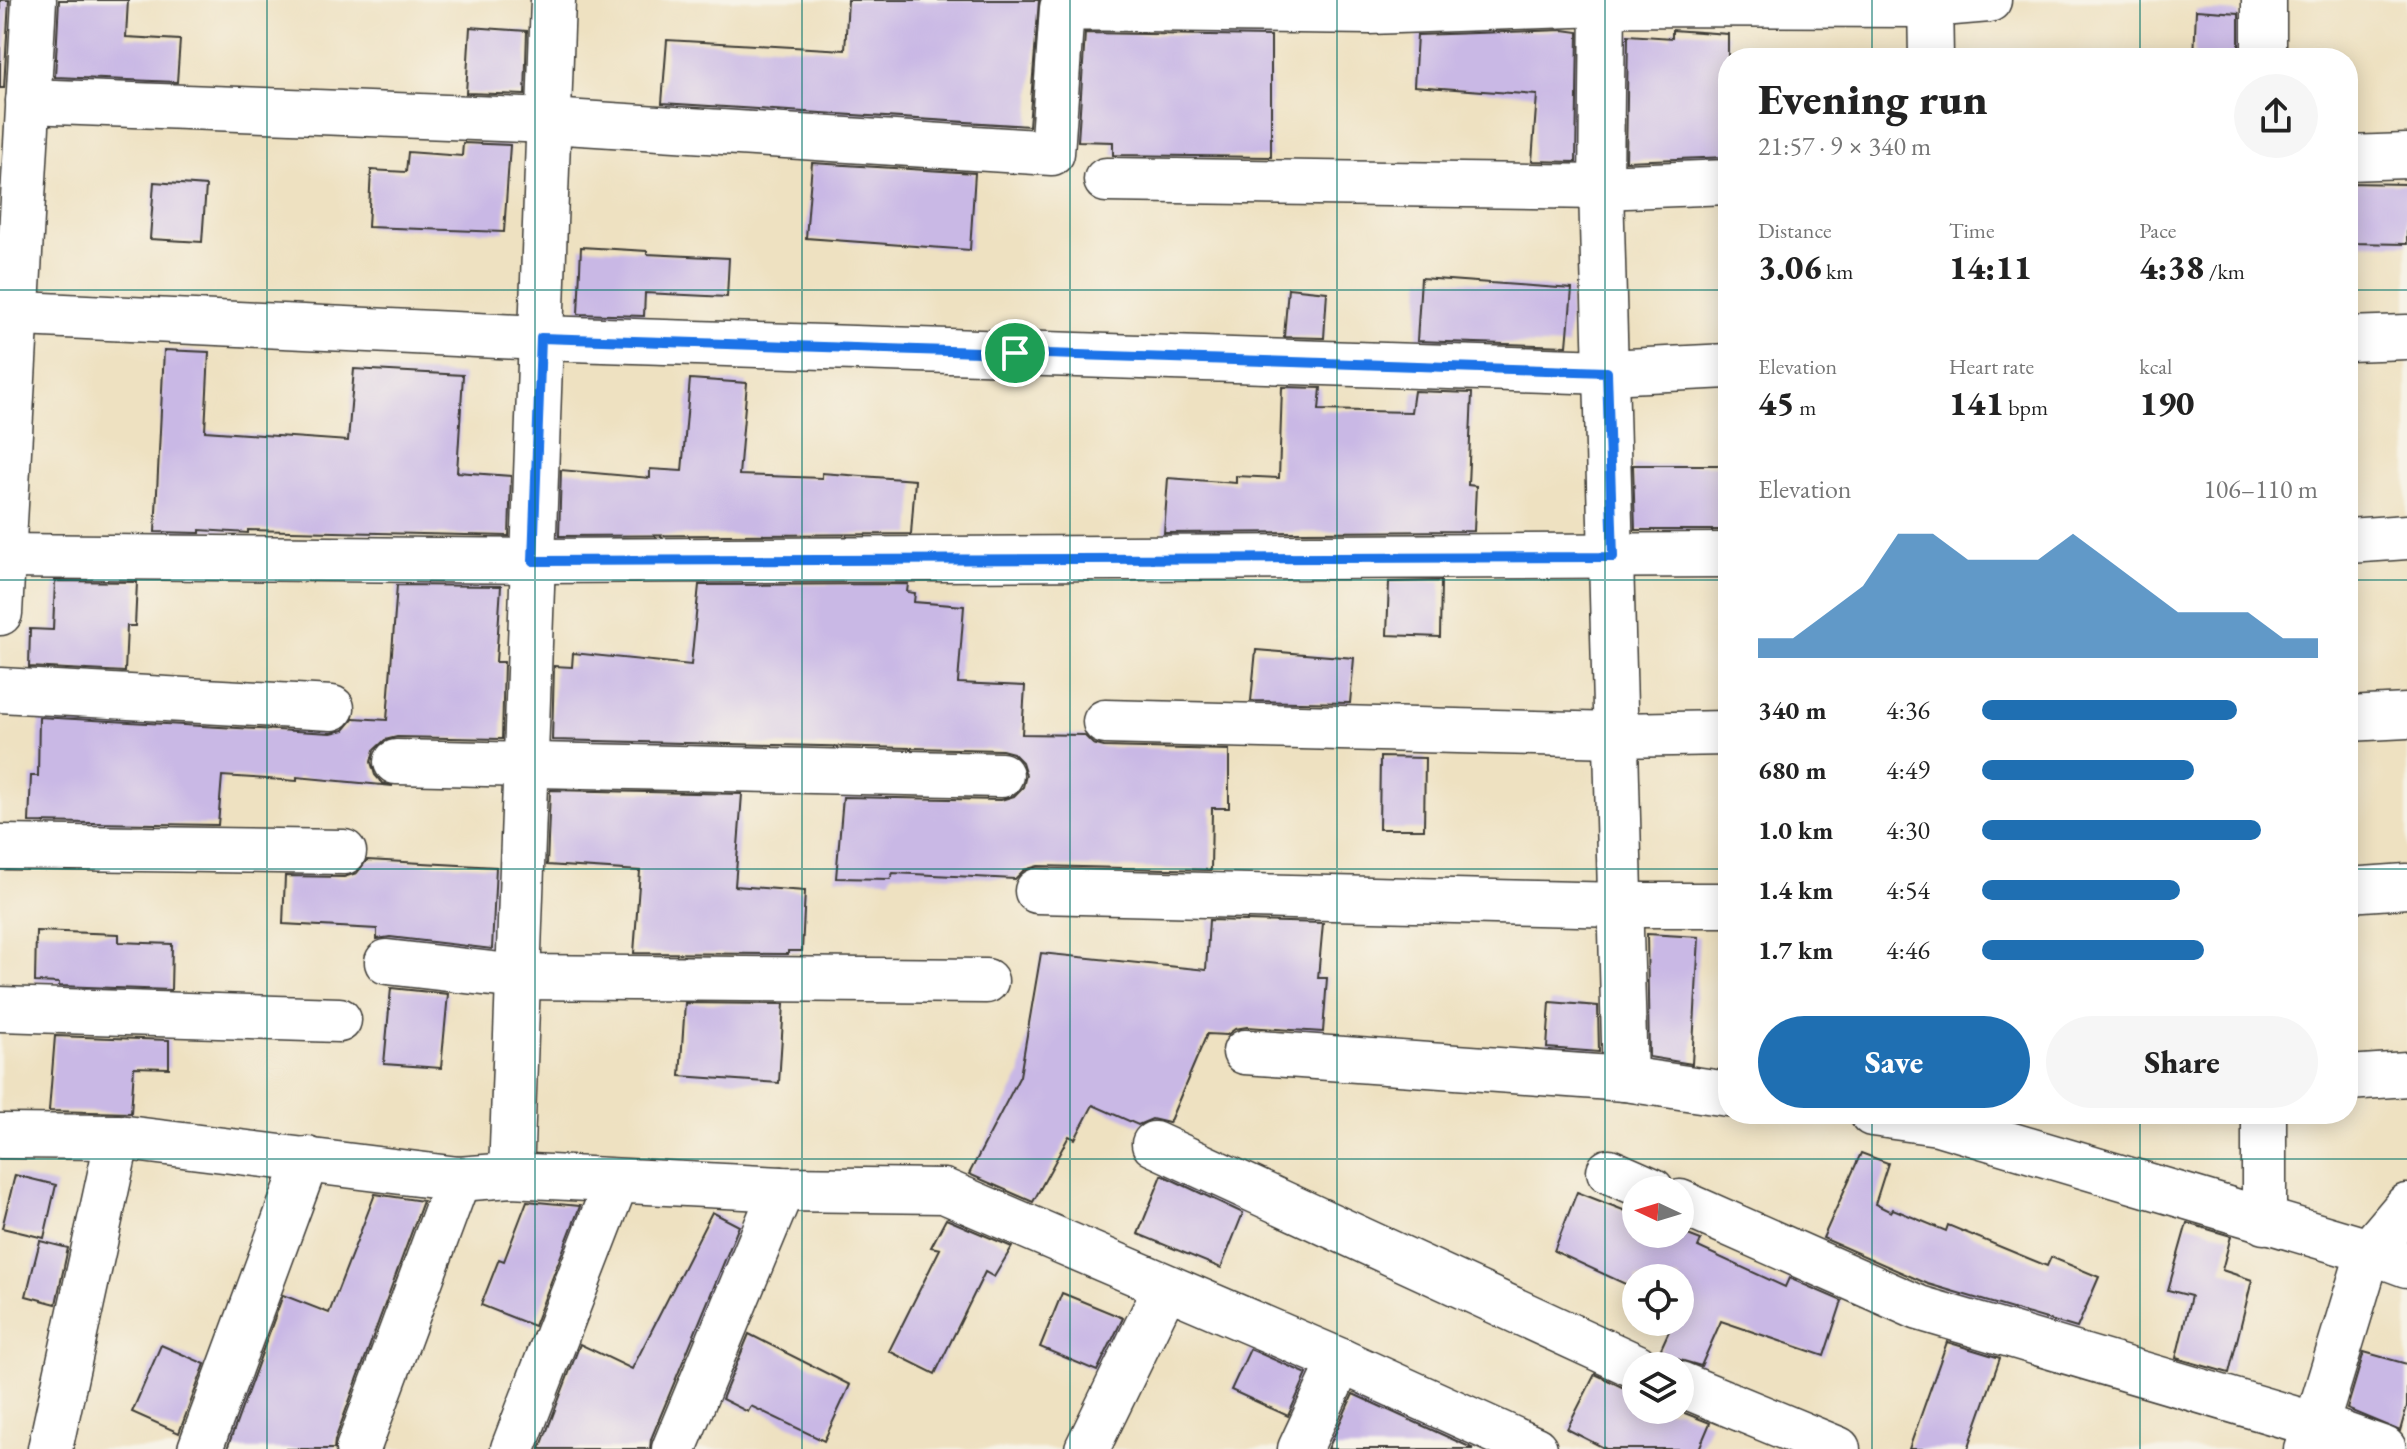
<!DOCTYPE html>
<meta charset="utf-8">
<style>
:root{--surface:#fff;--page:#f6f6f6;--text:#222;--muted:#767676;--accent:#1f6fb2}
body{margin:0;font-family:"EB Garamond",serif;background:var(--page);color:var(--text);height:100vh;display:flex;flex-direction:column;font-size:30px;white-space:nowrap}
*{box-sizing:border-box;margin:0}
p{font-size:26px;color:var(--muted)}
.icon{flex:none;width:44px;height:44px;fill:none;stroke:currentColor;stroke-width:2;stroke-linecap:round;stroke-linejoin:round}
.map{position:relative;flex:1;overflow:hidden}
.side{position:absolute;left:1718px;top:48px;width:640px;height:1076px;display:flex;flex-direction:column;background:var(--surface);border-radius:32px;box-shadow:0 4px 20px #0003}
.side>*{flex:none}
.needle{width:52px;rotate:274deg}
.controls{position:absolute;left:1622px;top:1176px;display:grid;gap:16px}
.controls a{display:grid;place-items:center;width:72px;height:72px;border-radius:50%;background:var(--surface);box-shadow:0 4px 20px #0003;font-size:40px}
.pin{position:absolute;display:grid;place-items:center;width:68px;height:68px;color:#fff;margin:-34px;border:4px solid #fff;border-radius:50%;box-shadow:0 2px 8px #0007}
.round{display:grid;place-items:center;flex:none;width:84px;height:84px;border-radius:42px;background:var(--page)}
.overview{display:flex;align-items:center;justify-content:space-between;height:136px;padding:0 40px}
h1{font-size:44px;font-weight:800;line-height:60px}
.metrics{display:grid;grid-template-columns:repeat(3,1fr);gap:12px;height:136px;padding:8px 40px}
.metrics div{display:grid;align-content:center}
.metrics b{font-size:34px;font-weight:800}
.metrics small{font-size:22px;font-weight:400}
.metrics p{font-size:22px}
.chart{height:224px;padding:16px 40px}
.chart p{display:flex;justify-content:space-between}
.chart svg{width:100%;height:144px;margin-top:8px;fill:var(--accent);opacity:.7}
.primary-button{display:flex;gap:16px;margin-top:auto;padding:16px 40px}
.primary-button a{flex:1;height:92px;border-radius:48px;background:var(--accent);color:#fff;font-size:32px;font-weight:800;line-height:92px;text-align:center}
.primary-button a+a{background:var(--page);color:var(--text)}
ul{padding:0 40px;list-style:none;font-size:26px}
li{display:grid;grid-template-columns:128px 96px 1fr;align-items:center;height:60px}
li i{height:20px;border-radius:10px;background:var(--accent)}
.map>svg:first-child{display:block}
.building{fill:#c9b8e5}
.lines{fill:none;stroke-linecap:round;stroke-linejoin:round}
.minor-casing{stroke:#3c3a35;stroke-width:47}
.minor{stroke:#fff;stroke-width:44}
.route-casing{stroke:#fff;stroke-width:16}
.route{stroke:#1a73e8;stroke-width:10}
.grid{fill:none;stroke:#0f766e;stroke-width:2;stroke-opacity:0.55}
</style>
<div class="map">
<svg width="2407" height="1449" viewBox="0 0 2407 1449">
<rect width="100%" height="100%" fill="#f7f3e8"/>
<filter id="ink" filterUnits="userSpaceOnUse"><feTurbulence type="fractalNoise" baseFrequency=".0125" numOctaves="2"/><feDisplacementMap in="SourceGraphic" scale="16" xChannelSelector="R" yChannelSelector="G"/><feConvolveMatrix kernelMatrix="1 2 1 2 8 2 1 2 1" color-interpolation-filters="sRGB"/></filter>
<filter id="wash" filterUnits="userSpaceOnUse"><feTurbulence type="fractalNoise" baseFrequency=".006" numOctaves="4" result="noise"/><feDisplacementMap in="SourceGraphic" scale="32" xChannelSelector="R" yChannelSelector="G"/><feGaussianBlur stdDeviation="1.8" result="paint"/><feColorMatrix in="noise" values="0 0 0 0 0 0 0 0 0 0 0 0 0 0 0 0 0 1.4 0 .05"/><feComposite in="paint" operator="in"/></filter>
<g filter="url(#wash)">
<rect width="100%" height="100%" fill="#eee1c1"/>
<g id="blocks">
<g class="building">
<path d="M0 0H9L4 88H0Z"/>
<path d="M59 0H128L126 37 180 40 177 82 55 77Z"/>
<path d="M848 0H1039L1029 126 662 103 667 40 845 50Z"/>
<path d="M2196 10 2239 13V58H2194Z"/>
<path d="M470 27 527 31 525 95 466 93Z"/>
<path d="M1563 30 1578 32 1576 162 1532 161 1537 95 1414 86 1417 35Z"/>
<path d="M1672 30 1728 34V157L1626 161 1628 35 1672 38Z"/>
<path d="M1085 33 1271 36V157L1113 155V142L1078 141Z"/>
<path d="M463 143 510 145 504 232 368 227 371 170 406 172 408 152 462 156Z"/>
<path d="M812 163 975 173 970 250 806 238Z"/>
<path d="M154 182 206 186 202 242 150 239Z"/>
<path d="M2348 183 2407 184V244L2348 243Z"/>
<path d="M581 247 647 251V254L729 258 727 297 645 293 644 316 578 314Z"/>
<path d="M1421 278 1572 289 1567 346 1417 341Z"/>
<path d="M1288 288 1327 292 1324 338 1284 337Z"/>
<path d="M164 350 209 352 205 431 348 441 354 369 463 375 457 472 511 476 509 536 248 530V533L200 530V533L155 532Z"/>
<path d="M690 379 747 383 739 475 822 478V473L915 480 911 534 559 536 561 470 650 478V469L682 471Z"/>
<path d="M1282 387 1321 388 1319 410 1411 412 1414 391 1472 393 1468 485 1476 486 1474 531 1164 533 1168 478 1236 483V476L1279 478Z"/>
<path d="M1633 465H1728V530H1635Z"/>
<path d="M55 581 137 582 135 626H127L125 672 29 667 30 629 53 630Z"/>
<path d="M1441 581 1440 637 1387 635 1389 582Z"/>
<path d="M908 584 907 592 915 593 914 602 964 606 958 683 1025 686 1022 734 1084 735 1093 744 1104 747 1229 750V808H1212L1211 870 1038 866 1024 870 1015 879 893 873 890 879 836 878 843 797 1001 800 1014 796 1023 787 1026 775 1022 762 1013 753 1002 750 552 740 554 666 572 667 573 653 691 665 699 585Z"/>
<path d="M397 585 501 586 496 662H504L502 739 397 737 385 740 374 750 371 762 375 775 382 783 393 786 297 777V781L222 776 218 825 29 822 31 776H38L39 717 331 733 344 730 354 718 387 720Z"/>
<path d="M1256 650 1354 658 1350 703 1251 701Z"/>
<path d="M1380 757 1425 758 1424 829H1379Z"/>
<path d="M550 790 742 794 735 886 805 891 802 951H788V954L634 953 640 871 547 865Z"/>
<path d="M367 860 496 867 492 949 390 937 377 939V929L283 924 285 876 344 877 357 873Z"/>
<path d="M1209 920 1323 923 1318 978H1327L1323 1032 1247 1027 1235 1029 1227 1035 1207 1034 1169 1123 1152 1119 1138 1125 1093 1105 1075 1139 1069 1136 1033 1202 969 1174 1020 1076 1041 953 1206 970Z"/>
<path d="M36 931 119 934V942L172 944 171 990 59 986V983L35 982Z"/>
<path d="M1647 934 1699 937 1692 1064 1649 1057Z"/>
<path d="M391 988 448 994 441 1068 384 1064Z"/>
<path d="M1550 1002 1598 1006 1599 1052 1547 1048Z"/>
<path d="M685 1003 784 1004 779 1083 680 1076Z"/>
<path d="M55 1036 169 1040V1068L134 1067 131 1113 49 1111Z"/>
<path d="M1861 1153 1888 1163 1875 1204 1891 1212 1893 1209 1946 1231 1948 1225 2047 1266 2051 1257 2099 1277 2077 1328 1928 1284 1823 1238Z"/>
<path d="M15 1175 56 1185 44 1238 2 1228Z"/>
<path d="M1162 1175 1243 1213 1221 1268 1138 1234Z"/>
<path d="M1577 1192 1636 1215V1234H1680V1232L1701 1240 1698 1247 1785 1287 1789 1278 1842 1301 1824 1356 1721 1321 1701 1366 1677 1359 1661 1366 1658 1355 1673 1322H1680V1278H1636V1289L1554 1251Z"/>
<path d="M375 1194 423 1201 335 1440 334 1449H227L283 1295 329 1313Z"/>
<path d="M527 1201 580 1206 534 1326 481 1305 499 1259 504 1261Z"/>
<path d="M712 1212 739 1226 651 1439 650 1449H540L580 1344 632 1369Z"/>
<path d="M946 1219 1012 1247 994 1277 985 1272 935 1374 889 1351 940 1249 931 1247Z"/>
<path d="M2187 1223 2231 1236 2222 1270 2252 1280 2229 1373 2176 1358 2191 1296 2168 1290Z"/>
<path d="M40 1241 68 1248 56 1304 26 1296Z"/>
<path d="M1062 1293 1123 1318 1097 1371 1040 1347Z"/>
<path d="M749 1334 850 1385 824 1441 751 1406 748 1412 722 1399Z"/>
<path d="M1947 1342 2000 1358 1968 1449H1909Z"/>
<path d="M161 1345 205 1364 179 1433 132 1412Z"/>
<path d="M1250 1349 1307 1374 1288 1416 1231 1390Z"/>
<path d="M2364 1352 2407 1364V1406L2400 1431 2347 1409Z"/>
<path d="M1595 1374 1626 1389 1636 1391V1410H1677L1710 1423 1699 1449H1606L1567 1429Z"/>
<path d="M1353 1394 1474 1449H1328Z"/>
</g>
</g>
</g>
<g filter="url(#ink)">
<use href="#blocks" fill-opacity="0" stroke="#3c3a35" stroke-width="2"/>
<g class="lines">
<g class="minor-casing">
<g id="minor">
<path d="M1603 0 1601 187 1625 1079"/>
<path d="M1930 0 1931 58"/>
<path d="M2264 58V0"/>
<path d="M28 101 549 121 1052 153 1062 8 1369 12 1603 4 1930 5 1989 0"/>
<path d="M2348 158 2407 156"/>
<path d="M1106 180 1601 187 1728 182"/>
<path d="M0 313 541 338 1607 372 1728 366"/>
<path d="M2348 339 2407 337"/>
<path d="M2348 541 2407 537"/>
<path d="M3 556 533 561 1728 555"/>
<path d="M0 613 34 0"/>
<path d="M0 690 332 708"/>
<path d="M2348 719 2407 716"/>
<path d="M1105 722 1617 735 1728 733"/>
<path d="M396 762 1001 775"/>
<path d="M0 847 344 852"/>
<path d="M2348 890 2407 886"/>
<path d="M1037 891 1622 905H1728"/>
<path d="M387 962 518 977 986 981"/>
<path d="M0 1009 339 1020"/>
<path d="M1245 1052 1625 1079 1728 1094"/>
<path d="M2348 1078 2407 1074"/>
<path d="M1872 1114 1938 1123 2369 1251 2407 1265"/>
<path d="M2264 1114V1222"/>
<path d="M0 1136 118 1137 458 1179 511 1175 782 1189 944 1191 1341 1361 1535 1449"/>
<path d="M1154 1144 1636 1366"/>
<path d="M1609 1171 1652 1190"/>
<path d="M511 1175 553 0"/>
<path d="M1680 1202 1919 1308 2316 1425 2384 1449"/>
<path d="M1680 1384 1838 1449"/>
<path d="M50 1449 118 1137"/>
<path d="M200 1449 307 1159"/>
<path d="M358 1449 458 1179"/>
<path d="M513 1449 616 1182"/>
<path d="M674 1449 782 1189"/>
<path d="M1087 1449 1166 1287"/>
<path d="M1300 1449 1341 1361"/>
<path d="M2306 1449 2316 1425 2369 1251 2407 1206"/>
</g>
</g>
<use href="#minor" class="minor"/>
</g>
</g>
<g class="lines" filter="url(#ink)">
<g class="route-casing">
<path id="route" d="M541 338 1607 372 1613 557 533 561Z"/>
</g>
<use href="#route" class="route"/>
</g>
<path class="grid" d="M267 0V1449M535 0V1449M802 0V1449M1070 0V1449M1337 0V1449M1605 0V1449M1872 0V58M2140 0V58M0 290H1728M2348 290H2407M0 580H1728M2348 580H2407M0 869H1728M2348 869H2407M1872 1114V1449M2140 1114V1449M0 1159H2407"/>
</svg>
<div class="controls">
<a><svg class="needle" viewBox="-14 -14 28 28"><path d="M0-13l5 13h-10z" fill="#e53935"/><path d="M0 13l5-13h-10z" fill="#767676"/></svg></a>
<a><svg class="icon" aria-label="locate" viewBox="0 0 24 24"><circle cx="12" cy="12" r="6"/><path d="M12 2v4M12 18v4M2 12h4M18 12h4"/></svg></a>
<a><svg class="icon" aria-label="layers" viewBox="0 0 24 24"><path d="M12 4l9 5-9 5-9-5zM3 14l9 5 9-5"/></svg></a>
</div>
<div class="pin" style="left:1015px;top:353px;background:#1e9e55"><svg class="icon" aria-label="arrive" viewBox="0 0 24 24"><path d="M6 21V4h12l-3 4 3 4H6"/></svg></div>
<section class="side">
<div class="overview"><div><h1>Evening run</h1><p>21:57 · 9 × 340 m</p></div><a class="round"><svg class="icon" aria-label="share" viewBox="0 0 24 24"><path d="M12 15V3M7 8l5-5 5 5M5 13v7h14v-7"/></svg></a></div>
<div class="metrics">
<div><p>Distance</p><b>3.06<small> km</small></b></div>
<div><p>Time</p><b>14:11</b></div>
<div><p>Pace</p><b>4:38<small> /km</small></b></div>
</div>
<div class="metrics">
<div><p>Elevation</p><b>45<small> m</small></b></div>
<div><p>Heart rate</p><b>141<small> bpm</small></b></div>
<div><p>kcal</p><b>190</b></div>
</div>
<div class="chart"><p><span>Elevation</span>106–110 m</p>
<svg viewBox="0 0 160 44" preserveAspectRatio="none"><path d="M0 44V38L10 38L20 30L30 22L40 6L50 6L60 14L70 14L80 14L90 6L100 14L110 22L120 30L130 30L140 30L150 38L160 38V44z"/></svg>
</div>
<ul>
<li><b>340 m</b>4:36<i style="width:76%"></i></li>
<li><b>680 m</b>4:49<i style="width:63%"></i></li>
<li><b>1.0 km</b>4:30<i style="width:83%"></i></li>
<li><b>1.4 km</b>4:54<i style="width:59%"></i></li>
<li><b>1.7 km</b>4:46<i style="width:66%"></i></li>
</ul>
<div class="primary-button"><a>Save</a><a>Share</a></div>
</section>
</div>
